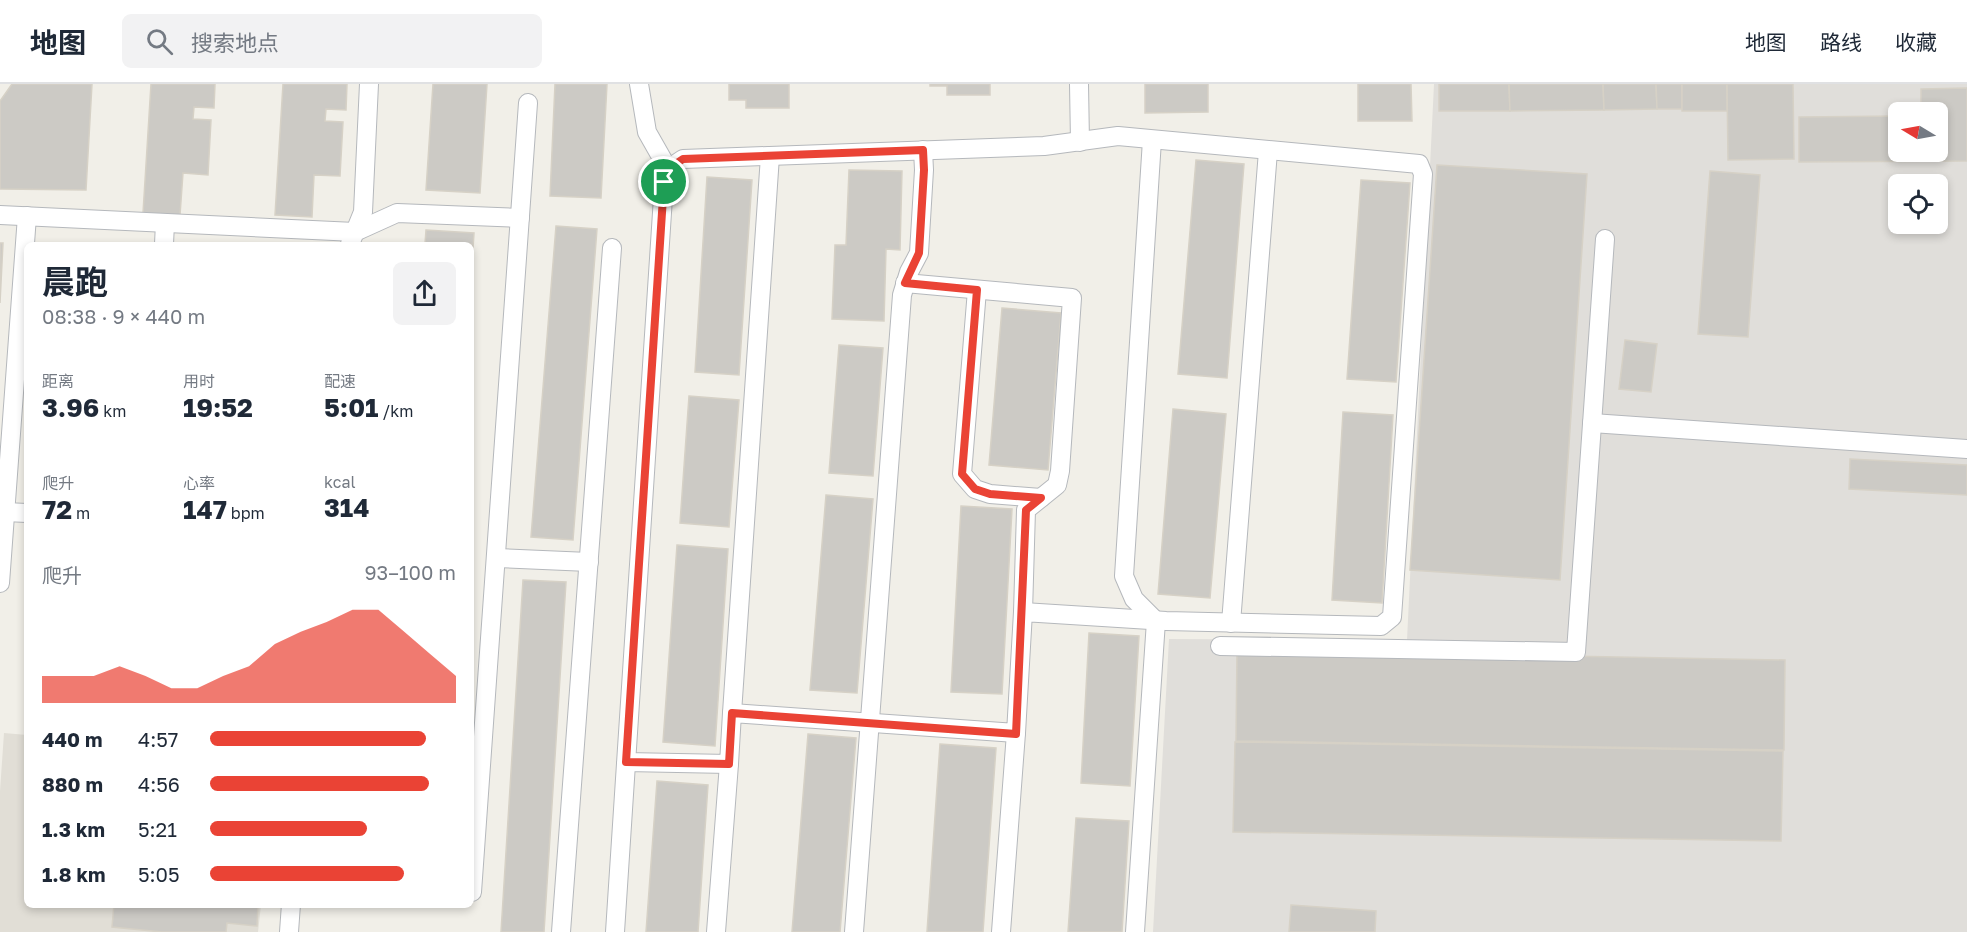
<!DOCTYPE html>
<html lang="zh">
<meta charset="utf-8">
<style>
:root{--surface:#fff;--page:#f2f2f3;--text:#1f2937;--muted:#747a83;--line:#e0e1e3;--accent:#ea4335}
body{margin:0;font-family:"Golos Text","Noto Sans SC",sans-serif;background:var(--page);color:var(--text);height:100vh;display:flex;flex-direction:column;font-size:22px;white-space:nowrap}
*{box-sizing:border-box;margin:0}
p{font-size:20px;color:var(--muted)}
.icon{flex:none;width:33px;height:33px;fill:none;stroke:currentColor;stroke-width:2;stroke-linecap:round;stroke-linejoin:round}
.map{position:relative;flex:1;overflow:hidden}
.panel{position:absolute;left:24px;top:158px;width:450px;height:666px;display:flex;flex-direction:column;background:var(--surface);border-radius:9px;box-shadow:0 3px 9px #0003}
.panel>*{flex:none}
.needle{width:39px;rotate:280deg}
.fabs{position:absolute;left:1888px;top:18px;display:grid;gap:12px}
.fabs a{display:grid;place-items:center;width:60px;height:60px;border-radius:9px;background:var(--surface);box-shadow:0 3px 9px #0003;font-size:30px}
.pin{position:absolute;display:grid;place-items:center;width:51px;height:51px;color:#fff;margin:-26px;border:3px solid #fff;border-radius:50%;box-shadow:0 2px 6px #0007}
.round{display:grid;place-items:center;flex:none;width:63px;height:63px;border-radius:9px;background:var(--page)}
.headline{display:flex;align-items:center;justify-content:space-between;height:102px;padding:0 18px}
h1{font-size:33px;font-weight:700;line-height:45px}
.stats{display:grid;grid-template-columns:repeat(3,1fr);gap:9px;height:102px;padding:6px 18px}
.stats div{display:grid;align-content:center}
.stats b{font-size:26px;font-weight:700}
.stats small{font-size:16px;font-weight:400}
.stats p{font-size:16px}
.chart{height:168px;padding:12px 18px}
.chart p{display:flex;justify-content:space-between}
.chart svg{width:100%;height:108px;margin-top:6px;fill:var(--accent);opacity:.7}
ul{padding:0 18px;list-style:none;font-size:20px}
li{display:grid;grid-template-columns:96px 72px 1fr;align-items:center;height:45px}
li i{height:15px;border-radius:8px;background:var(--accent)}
header{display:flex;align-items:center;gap:36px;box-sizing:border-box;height:84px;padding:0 30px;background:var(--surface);border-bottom:2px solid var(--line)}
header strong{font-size:28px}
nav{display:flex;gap:33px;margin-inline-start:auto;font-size:21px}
.search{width:420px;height:54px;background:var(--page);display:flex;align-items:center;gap:15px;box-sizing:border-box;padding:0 21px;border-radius:9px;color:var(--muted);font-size:22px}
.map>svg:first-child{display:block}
.industrial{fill:#e0deda;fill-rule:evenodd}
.education{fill:#e1ded6}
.building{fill:#cccac5;stroke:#d6d1c6;stroke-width:1.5}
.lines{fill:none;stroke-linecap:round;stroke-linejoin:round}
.lane-casing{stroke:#b5b8bc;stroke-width:20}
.lane{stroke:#fff;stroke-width:18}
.route-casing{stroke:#fff;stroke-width:12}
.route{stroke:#ea4335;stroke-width:8}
</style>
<header>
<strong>地图</strong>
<div class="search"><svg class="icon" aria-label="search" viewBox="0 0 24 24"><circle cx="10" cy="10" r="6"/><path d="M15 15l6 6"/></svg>搜索地点</div>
<nav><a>地图</a><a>路线</a><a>收藏</a></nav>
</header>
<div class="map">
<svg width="1967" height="848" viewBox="0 0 1967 848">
<rect width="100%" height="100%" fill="#f1efe8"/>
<path class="industrial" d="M1434 0H1967V848H1153L1169 555 1407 556ZM1899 28H1938V68H1899ZM1899 100H1938V140H1899Z"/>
<path class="education" d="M4 649 27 651V820L261 821 258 848H0V707Z"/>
<g class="building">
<path d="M12 0H92L86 106 0 105V17Z"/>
<path d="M151 0H215L214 24 194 23 193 35 211 36 208 91 183 89 180 131 143 129Z"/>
<path d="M283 0H347L346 26 326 25 325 37 343 38 340 92 314 91 312 133 275 131Z"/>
<path d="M433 0H487L480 109 426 106Z"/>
<path d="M555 0H607L601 114 550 112Z"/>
<path d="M729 0H789V24H746V16H729Z"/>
<path d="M930 0H990V11H947V2H930Z"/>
<path d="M1145 0H1208V28L1145 29Z"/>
<path d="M1358 0H1411L1412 37H1358Z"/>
<path d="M1439 0H1509L1510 27H1439Z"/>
<path d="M1509 0H1603L1604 26 1510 27Z"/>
<path d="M1603 0H1656L1657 25 1604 26Z"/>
<path d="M1656 0H1682V25H1657Z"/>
<rect x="1682" y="0" width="45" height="27"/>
<path d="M1727 0H1793L1794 75 1728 76Z"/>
<path d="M1967 4V77L1799 78V33L1899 32V68H1938V28H1921V5Z"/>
<path d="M1196 76 1244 80 1227 294 1178 290Z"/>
<path d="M1437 81 1587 90 1560 496 1410 486Z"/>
<path d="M849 86 902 87 900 166 886 165 884 237 832 235 835 161H846Z"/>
<path d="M1710 87 1760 91 1748 253 1698 250Z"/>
<path d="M707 93 752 96 739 291 695 288Z"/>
<path d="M1361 96 1410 99 1396 298 1347 295Z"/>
<path d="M556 142 597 145 573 456 531 453Z"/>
<path d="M426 146 474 149 471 196V160H425Z"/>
<path d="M0 159H3L0 219Z"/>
<path d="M1002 224 1061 229 1048 386 989 381Z"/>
<path d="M1625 256 1657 260 1651 308 1619 305Z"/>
<path d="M839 261 883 264 873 392 829 389Z"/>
<path d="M689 312 739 316 729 443 680 439Z"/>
<path d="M1173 325 1226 330 1210 514 1158 510Z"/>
<path d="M1343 328 1393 331 1382 519 1332 516Z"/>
<path d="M1850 375 1967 381V411L1849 405Z"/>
<path d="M826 411 873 415 857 609 810 606Z"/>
<path d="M961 422 1012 425 1002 610 951 608Z"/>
<path d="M677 461 728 465 715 662 663 658Z"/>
<path d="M523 496 566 498 544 848H501Z"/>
<path d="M1089 549 1139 552 1130 702 1081 699Z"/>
<path d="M1237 566 1785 576 1784 666 1236 657Z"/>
<path d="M808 650 856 654 840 848H792Z"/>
<path d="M1235 658 1783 667 1781 757 1233 748Z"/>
<path d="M940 660 996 664 983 848H927Z"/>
<path d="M657 697 708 701 698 848H646Z"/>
<path d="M1076 734 1129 737 1122 848H1068Z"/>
<path d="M114 820H258L257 842 227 839 226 848H162L112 843Z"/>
<path d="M1291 821 1376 827 1375 848H1289Z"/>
</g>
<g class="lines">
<g class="lane-casing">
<g id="lane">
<path d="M639 0 647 48 668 85"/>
<path d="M1079 0 1080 58"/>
<path d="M0 131 355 148 397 129 520 134"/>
<path d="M164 160 165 139"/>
<path d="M350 160 363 128 369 0"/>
<path d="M905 199 1072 214 1060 387 1057 401 1026 426 1023 528"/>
<path d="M977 206 962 390 975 405 990 410 1041 414"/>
<path d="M1592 339 1967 365"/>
<path d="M5 428 27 429"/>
<path d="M496 474 589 478"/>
<path d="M0 499 27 132"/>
<path d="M1231 539 1268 67"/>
<path d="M1220 562 1576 568 1605 155"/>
<path d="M732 629 770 72"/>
<path d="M472 808 528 19"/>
<path d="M289 848 291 820"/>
<path d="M561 848 612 164"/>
<path d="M615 848 664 98 668 85 683 75 1044 62 1118 52 1419 80 1423 90 1392 533 1381 542 1166 537 1023 528 1016 649 732 629 729 680 626 678"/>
<path d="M716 848 729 680"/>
<path d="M854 848 902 211 909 188 919 169 924 86 923 66"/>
<path d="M1001 848 1016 649"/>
<path d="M1135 848 1156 537 1134 515 1124 492 1152 56"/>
</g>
</g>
<use href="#lane" class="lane"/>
</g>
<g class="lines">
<g class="route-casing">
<path id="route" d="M923 66 924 86 919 169 905 199 977 206 962 390 975 405 990 410 1041 414 1026 426 1016 650 732 629 729 680 626 678 664 98 668 85 683 75Z"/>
</g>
<use href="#route" class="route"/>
</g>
</svg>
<div class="fabs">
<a><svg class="needle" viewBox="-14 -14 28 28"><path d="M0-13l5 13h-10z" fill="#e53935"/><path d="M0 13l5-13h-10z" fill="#747a83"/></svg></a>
<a><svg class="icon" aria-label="locate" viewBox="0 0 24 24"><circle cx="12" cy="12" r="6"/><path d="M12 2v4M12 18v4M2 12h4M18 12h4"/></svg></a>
</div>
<div class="pin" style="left:664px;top:98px;background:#1e9e55"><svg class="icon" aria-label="arrive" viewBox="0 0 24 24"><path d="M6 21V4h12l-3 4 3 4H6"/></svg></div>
<section class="panel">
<div class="headline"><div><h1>晨跑</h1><p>08:38 · 9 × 440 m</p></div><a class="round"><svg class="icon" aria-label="share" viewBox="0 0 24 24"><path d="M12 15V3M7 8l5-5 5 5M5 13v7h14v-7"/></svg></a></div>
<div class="stats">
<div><p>距离</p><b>3.96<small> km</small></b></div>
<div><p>用时</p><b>19:52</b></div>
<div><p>配速</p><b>5:01<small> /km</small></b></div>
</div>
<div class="stats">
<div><p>爬升</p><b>72<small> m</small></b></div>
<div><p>心率</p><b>147<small> bpm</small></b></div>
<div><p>kcal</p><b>314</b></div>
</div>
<div class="chart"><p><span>爬升</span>93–100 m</p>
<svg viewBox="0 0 160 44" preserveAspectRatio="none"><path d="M0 44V33L10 33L20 33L30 29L40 33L50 38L60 38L70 33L80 29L90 20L100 15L110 11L120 6L130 6L140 15L150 24L160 33V44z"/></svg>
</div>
<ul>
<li><b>440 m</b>4:57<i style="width:88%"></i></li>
<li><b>880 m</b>4:56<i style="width:89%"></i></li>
<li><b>1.3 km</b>5:21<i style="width:64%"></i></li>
<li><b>1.8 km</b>5:05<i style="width:79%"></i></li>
</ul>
</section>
</div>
